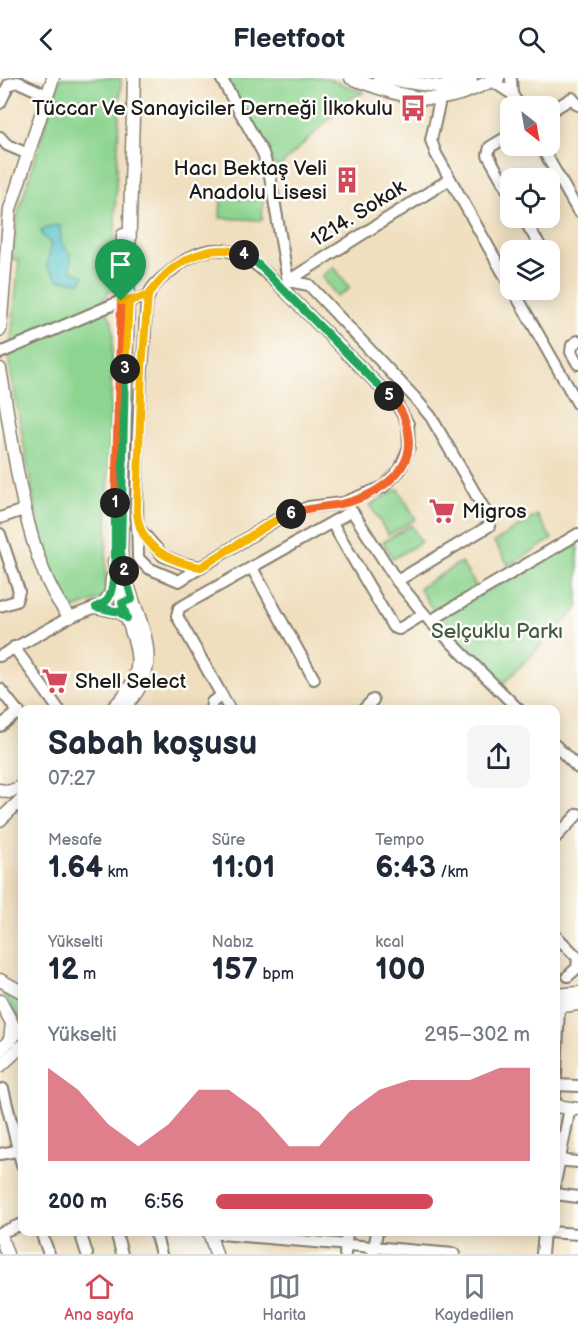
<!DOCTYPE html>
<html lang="tr">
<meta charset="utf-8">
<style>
:root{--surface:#fff;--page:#f6f6f7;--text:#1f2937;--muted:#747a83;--line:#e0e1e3;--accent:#d1495b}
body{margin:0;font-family:"Balsamiq Sans",sans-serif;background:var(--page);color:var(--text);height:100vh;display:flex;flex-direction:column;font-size:22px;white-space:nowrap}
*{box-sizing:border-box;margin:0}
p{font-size:20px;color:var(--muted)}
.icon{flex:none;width:33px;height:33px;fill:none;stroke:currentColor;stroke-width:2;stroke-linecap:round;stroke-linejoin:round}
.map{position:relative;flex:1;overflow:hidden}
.details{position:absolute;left:18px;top:627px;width:542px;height:531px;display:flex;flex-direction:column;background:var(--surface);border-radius:12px;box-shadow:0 3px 15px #0003}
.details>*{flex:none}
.needle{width:39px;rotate:149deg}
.fabs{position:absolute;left:500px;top:18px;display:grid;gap:12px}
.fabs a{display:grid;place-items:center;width:60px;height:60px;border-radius:12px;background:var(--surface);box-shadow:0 3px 15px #0003;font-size:30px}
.pin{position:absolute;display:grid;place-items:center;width:51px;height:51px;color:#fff;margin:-62px -26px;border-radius:50% 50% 50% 0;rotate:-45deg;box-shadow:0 0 6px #0007}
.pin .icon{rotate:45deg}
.km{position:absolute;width:30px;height:30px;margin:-15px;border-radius:50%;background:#222;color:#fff;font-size:16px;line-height:30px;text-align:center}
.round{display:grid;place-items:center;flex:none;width:63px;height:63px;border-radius:12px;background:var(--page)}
.headline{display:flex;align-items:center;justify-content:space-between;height:102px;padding:0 30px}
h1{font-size:33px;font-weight:800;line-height:45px}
.stats{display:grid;grid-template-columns:repeat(3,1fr);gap:9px;height:102px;padding:6px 30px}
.stats div{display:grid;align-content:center}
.stats b{font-size:30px;font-weight:800}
.stats small{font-size:16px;font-weight:400}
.stats p{font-size:16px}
.chart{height:168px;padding:12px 30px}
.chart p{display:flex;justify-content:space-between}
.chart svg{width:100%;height:108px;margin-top:6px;fill:var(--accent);opacity:.7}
ul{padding:0 30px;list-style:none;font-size:20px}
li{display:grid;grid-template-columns:96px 72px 1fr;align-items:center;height:45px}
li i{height:15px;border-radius:8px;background:var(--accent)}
header{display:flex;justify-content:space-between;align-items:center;height:78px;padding:0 30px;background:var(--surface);font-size:27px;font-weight:800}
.dock{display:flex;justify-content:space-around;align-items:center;height:84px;border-top:2px solid var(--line);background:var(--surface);font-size:16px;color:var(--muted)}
.dock a{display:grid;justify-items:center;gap:3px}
.dock .on{color:var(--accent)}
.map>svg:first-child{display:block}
.green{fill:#8cd48f;stroke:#547856;stroke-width:1.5}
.water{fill:#57c4cd;stroke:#3a7074;stroke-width:1.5}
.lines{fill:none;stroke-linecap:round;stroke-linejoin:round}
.minor-casing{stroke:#867e6e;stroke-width:14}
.major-casing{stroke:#867e6e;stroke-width:15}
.minor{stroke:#fff;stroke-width:10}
.major{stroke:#fff;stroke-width:12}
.split-1-casing{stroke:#fff;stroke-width:12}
.split-2-casing{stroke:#fff;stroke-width:12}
.split-3-casing{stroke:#fff;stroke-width:12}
.split-4-casing{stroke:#fff;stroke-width:12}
.split-5-casing{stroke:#fff;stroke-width:12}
.split-6-casing{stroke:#fff;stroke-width:12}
.split-7-casing{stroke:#fff;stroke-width:12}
.split-8-casing{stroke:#fff;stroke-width:12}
.split-1{stroke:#f0652b;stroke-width:8}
.split-2{stroke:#22a559;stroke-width:8}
.split-3{stroke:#22a559;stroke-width:8}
.split-4{stroke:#f5b400;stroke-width:8}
.split-5{stroke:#22a559;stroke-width:8}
.split-6{stroke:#f0652b;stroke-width:8}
.split-7{stroke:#f5b400;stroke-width:8}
.split-8{stroke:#f5b400;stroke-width:8}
.labels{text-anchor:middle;stroke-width:5;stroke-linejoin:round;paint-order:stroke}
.poi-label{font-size:21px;fill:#1c1c1c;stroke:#fdfcf7;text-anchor:end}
.street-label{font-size:21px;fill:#1c1c1c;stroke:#fdfcf7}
.park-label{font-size:21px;fill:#435c44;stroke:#fdfcf7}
</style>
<header><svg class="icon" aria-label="back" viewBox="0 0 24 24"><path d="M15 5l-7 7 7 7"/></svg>Fleetfoot<svg class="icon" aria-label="search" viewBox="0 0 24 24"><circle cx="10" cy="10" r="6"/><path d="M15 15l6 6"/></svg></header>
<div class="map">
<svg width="578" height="1176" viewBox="0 0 578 1176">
<rect width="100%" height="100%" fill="#fdfcf7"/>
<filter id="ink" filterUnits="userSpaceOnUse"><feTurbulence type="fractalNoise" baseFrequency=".0167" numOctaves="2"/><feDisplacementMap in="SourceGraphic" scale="12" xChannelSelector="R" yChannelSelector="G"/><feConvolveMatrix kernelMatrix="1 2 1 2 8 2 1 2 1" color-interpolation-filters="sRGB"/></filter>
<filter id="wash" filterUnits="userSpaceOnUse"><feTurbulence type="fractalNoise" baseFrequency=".008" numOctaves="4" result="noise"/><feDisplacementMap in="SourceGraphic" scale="24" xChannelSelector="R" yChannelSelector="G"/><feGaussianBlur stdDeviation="1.35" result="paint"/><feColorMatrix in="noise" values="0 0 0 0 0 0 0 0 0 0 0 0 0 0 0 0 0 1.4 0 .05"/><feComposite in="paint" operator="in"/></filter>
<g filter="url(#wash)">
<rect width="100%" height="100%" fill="#f0dfbf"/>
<g class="green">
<path d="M60 0H121L115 135 116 210 108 214 102 225 112 243 113 256 105 514 101 521 73 531 65 528 57 520 44 478 9 285 19 182 12 181 18 135Z"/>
<path d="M227 0H327L364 15 351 20 277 91Z"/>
<path d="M221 121 263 122 262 142 220 140Z"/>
<path d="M334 189 350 210 337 219 322 198Z"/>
<path d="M398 411 416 441 388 457 370 427Z"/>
<path d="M537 437 552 461 509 488 494 464Z"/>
<path d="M411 447 421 464 393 481 383 464Z"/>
<path d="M578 462V530L498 611 430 543Z"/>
<path d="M461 484 476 508 434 534 419 510Z"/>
<path d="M0 911 22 922 21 943 0 912Z"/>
</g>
<path class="water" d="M57 147 60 148 61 165 71 177 70 192 84 198 80 204 59 202 47 189 51 166 42 157 41 152Z"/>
</g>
<g filter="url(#ink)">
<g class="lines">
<g class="minor-casing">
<g id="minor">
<path d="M221 0 263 75 270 98 288 203 450 101"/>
<path d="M511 0 512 16"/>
<path d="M492 3 512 16 519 28"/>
<path d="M442 13 431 62 436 76 510 207"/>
<path d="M0 25 9 6 18 4 47 17"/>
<path d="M549 34 572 20 578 27"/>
<path d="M510 57 490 69 488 77 510 116"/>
<path d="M0 59 7 67 28 76"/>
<path d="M541 68 578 133"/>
<path d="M523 140 542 171"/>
<path d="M282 210 396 325 408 346 409 369 400 392 383 409 343 425 309 429 276 442 179 503 148 490 138 480C136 411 137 339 144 269 146 253 144 234 148 219 151 208 163 199 172 192 217 154 247 175 282 210L288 203 309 207 415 320 431 339 490 441 489 448 397 503"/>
<path d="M513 212 578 326"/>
<path d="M129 223 149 218"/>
<path d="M578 263 572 267 571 274 578 286"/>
<path d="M0 275 121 223"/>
<path d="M0 440 26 431"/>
<path d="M332 445 393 549 399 551 424 536"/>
<path d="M137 448 163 478 184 486 201 489"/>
<path d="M0 456 19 513 16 523 0 528"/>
<path d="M252 490 314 601"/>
<path d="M430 543 578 456"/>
<path d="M14 569 59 632"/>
<path d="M0 578 70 539 96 529"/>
<path d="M0 611 22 639"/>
<path d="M211 632 212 624 222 618"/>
<path d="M230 632 177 538 179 530 352 433 397 503 430 543 519 632"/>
<path d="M363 632 373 622"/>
<path d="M0 648 19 634"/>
<path d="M555 667 578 690"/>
<path d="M555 760 578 736"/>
<path d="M555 857 578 880 577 890 568 898"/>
<path d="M557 1007 578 1008"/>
<path d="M3 1011 22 1087"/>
<path d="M555 1020 559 928"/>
<path d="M0 1076 22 1072"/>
<path d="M555 1082 578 1084"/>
<path d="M555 1105 570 1030"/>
<path d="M555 1116 578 1119"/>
<path d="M41 1154 49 1176"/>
<path d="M80 1154 87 1176"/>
<path d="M116 1154 122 1176"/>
<path d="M155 1154 161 1176"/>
<path d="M549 1154 578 1156"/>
<path d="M0 1155 22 1146"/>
<path d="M209 1155 454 1176"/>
<path d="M345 1176 347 1154"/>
<path d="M373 1176 377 1154"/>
<path d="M542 1176 544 1154"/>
</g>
</g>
<g class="major-casing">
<g id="major">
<path d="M351 0C379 10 411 23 441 20 461 18 480 8 498 0"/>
<path d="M379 0 443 9 471 0"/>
<path d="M121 208 123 157"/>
<path d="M0 252 10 131 53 0"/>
<path d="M0 291C13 361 24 487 70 539"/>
<path d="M105 524 111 515 112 500"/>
<path d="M96 529 119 534 127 540"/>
<path d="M111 632C152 593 137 572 122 525 118 512 116 498 114 483"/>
<path d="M121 632C178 580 126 534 121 474L134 0"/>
<path d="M0 712 8 714 22 709"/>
<path d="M0 742 22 721"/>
<path d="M0 902 22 914"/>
<path d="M555 917 578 915"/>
<path d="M0 923 12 945 10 962"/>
<path d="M555 929 578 926"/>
<path d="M0 972 22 950"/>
<path d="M0 988 22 968"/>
<path d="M555 1028 578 1031"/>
<path d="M209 1154 216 1176"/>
<path d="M0 1156 7 1176"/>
</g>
</g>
<use href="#minor" class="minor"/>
<use href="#major" class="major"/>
</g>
</g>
<g class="lines" filter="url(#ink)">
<g class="split-1-casing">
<path id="split-1" d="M115 425 121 223"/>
</g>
<g class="split-2-casing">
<path id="split-2" d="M115 425C114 449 117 497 110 517 108 524 102 526 96 529L119 534 127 540 122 525 132 521 124 493"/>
</g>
<g class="split-3-casing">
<path id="split-3" d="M124 493 121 474 125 291"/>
</g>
<g class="split-4-casing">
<path id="split-4" d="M125 291 129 223 148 218C168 187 208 161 244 177"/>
</g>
<g class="split-5-casing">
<path id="split-5" d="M244 177 259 187 389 318"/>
</g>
<g class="split-6-casing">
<path id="split-6" d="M291 436C308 429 324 429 341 426 370 420 410 398 409 364 408 345 403 331 389 318"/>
</g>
<g class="split-7-casing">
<path id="split-7" d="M137 431C137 467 168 484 201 489L276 442 291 436"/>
</g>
<g class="split-8-casing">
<path id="split-8" d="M121 223 148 218 142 289 137 431"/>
</g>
<use href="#split-1" class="split-1"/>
<use href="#split-2" class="split-2"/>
<use href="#split-3" class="split-3"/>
<use href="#split-4" class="split-4"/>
<use href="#split-5" class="split-5"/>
<use href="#split-6" class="split-6"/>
<use href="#split-7" class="split-7"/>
<use href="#split-8" class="split-8"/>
</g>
<defs>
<g id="bus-bare" transform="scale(2.07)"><path d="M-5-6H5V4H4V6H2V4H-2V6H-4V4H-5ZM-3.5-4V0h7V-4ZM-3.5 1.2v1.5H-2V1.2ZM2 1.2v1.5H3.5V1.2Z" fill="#d1495b" stroke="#fdfcf7" stroke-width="2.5" paint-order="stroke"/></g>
<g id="building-bare" transform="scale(2.07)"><path d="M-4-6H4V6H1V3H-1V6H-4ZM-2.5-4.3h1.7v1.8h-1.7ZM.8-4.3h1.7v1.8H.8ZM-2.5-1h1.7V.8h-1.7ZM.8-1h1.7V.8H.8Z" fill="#d1495b" stroke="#fdfcf7" stroke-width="2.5" paint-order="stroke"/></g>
<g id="supermarket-bare" transform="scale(2.07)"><path d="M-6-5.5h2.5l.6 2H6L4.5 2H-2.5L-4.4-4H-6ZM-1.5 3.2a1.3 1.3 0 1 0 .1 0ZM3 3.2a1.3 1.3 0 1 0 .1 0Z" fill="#d1495b" stroke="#fdfcf7" stroke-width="2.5" paint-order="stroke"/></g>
</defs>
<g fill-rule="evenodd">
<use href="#bus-bare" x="413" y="30"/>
<use href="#building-bare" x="347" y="102"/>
<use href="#supermarket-bare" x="442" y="433"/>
<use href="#supermarket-bare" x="55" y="603"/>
</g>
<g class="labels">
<g class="poi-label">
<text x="393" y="37">Tüccar Ve Sanayiciler Derneği İlkokulu</text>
<text x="327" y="97">Hacı Bektaş Veli<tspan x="327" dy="24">Anadolu Lisesi</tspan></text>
<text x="462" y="440" text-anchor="start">Migros</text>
<text x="75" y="610" text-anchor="start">Shell Select</text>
</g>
<g class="street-label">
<text transform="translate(358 135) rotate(-32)" y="7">1214. Sokak</text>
</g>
<g class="park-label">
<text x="497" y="560">Selçuklu Parkı</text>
</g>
</g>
</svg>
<div class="fabs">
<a><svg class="needle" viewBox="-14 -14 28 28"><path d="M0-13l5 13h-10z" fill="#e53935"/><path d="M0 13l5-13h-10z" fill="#747a83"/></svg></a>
<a><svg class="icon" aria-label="locate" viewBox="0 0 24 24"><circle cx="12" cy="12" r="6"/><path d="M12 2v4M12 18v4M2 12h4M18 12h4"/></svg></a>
<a><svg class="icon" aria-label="layers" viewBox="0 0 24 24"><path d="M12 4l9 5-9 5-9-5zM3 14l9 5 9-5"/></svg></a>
</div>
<div class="pin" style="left:121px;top:223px;background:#1e9e55"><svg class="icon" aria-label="arrive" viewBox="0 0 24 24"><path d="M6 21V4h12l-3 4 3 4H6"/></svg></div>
<b class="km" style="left:115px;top:425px">1</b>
<b class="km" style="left:124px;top:493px">2</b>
<b class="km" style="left:125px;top:291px">3</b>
<b class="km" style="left:244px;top:177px">4</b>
<b class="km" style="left:389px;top:318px">5</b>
<b class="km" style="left:291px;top:436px">6</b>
<section class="details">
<div class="headline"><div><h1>Sabah koşusu</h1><p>07:27</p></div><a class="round"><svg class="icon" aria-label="share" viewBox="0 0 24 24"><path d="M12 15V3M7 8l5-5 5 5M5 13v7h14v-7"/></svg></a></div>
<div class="stats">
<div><p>Mesafe</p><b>1.64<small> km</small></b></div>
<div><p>Süre</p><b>11:01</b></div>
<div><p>Tempo</p><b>6:43<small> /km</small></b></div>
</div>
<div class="stats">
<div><p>Yükselti</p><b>12<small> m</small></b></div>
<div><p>Nabız</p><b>157<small> bpm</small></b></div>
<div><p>kcal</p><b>100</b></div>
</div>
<div class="chart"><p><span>Yükselti</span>295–302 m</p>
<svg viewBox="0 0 160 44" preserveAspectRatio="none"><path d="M0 44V6L10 15L20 29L30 38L40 29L50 15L60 15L70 24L80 38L90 38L100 24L110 15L120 11L130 11L140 11L150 6L160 6V44z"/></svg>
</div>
<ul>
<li><b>200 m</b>6:56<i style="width:69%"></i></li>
</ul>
</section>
</div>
<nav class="dock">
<a class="on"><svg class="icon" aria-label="home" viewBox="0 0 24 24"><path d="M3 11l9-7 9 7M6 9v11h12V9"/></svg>Ana sayfa</a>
<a><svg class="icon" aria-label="map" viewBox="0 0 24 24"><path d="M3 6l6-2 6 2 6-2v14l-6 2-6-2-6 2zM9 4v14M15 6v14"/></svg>Harita</a>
<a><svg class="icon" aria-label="saved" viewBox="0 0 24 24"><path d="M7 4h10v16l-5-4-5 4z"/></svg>Kaydedilen</a>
</nav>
